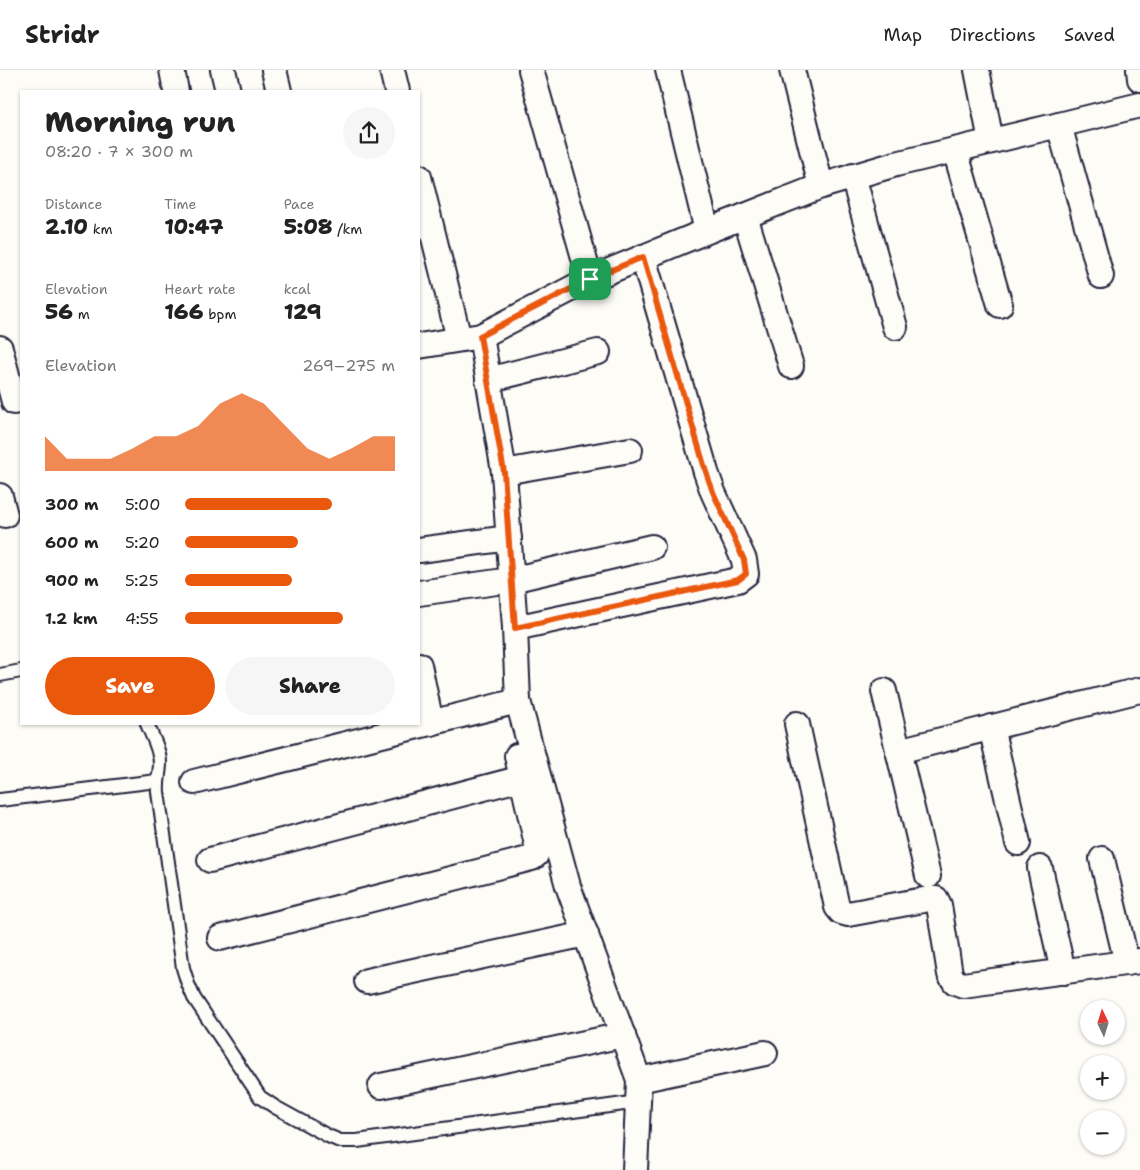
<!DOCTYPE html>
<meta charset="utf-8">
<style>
:root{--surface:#fff;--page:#f6f6f6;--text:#222;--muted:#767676;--line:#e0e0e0;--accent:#ea580c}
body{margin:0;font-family:"Shantell Sans",sans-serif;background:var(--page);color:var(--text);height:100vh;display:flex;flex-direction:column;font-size:19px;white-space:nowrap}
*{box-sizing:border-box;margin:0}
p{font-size:16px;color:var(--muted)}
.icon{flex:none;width:28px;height:28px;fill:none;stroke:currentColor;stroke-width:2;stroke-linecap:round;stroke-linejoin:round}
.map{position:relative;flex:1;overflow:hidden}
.drawer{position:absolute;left:20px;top:20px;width:400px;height:635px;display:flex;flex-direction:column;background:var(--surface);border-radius:0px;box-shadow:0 1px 4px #0004}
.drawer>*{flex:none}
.needle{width:32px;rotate:356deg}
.fabs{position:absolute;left:1080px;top:930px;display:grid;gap:10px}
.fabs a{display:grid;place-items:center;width:45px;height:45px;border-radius:50%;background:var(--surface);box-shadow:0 1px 4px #0004;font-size:25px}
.pin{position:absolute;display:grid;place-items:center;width:42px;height:42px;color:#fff;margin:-21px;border-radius:10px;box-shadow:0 2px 8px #0006}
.round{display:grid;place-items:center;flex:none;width:52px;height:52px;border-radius:26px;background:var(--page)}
.overview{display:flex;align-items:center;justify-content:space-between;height:85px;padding:0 25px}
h1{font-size:28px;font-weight:800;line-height:38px}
.stats{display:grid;grid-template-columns:repeat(3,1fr);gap:8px;height:85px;padding:5px 25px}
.stats div{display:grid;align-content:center}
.stats b{font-size:21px;font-weight:800}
.stats small{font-size:14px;font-weight:400}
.stats p{font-size:14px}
.chart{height:140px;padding:10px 25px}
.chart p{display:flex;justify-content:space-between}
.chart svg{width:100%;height:90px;margin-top:5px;fill:var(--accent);opacity:.7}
.primary-button{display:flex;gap:10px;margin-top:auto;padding:10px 25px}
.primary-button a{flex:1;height:58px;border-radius:30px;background:var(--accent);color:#fff;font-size:20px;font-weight:800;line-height:58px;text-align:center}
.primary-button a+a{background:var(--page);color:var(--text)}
ul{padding:0 25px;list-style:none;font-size:16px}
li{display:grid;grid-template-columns:80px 60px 1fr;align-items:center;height:38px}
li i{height:12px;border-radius:6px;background:var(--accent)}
header{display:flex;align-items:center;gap:30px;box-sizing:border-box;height:70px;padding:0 25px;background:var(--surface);border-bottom:1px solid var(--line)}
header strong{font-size:24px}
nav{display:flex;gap:28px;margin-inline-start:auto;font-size:18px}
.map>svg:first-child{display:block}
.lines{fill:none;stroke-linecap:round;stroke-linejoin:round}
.lane-casing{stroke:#22223b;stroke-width:16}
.street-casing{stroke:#22223b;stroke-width:28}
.lane{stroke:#fdfcf7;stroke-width:12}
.street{stroke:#fdfcf7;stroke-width:24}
.route-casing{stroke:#fff;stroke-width:10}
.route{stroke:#ea580c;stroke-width:6}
</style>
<header>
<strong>Stridr</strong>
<nav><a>Map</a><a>Directions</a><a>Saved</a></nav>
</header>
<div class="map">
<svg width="1140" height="1100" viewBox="0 0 1140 1100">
<rect width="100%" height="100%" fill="#fdfcf7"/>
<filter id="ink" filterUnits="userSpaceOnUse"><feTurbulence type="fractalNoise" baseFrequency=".02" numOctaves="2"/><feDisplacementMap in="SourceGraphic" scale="10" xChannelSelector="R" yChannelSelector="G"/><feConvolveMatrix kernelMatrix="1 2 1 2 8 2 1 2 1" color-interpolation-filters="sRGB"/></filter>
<g filter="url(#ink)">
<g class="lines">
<g class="lane-casing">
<g id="lane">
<path d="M0 605 21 601"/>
<path d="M147 654C152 666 160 680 160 693 160 702 157 712 158 722L183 898 188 914 194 928 260 1027 275 1037 328 1066 340 1071H357L638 1032"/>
<path d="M0 730 157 711"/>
</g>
</g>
<g class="street-casing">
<g id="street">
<path d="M172 0 176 21"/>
<path d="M223 0 228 21"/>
<path d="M274 0 279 21"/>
<path d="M392 0 397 21"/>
<path d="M531 0 590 209"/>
<path d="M668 0 707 161"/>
<path d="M792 0 821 116"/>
<path d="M977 0 991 71"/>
<path d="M1139 0 1140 9"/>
<path d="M1059 55 1101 206"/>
<path d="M955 80 1000 235"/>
<path d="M853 106 895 257"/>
<path d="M419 107 459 269"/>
<path d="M745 146 791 296"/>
<path d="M481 266 504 402 515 558 518 631 568 816 639 1010 635 1100"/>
<path d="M419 276 481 266 590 209 707 161 821 116 896 94 1059 55 1140 35"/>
<path d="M0 278 14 332"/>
<path d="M488 310 598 282"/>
<path d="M504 402 630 380"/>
<path d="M0 426 5 445"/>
<path d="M419 480 509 468"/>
<path d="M419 523 511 510 652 477"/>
<path d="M515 558 738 510 746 504 744 490 713 422 706 402 643 187"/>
<path d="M419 595 431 653"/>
<path d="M884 621 928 806"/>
<path d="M797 654 837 837 841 842 848 844 929 829H936L939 835 950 904 955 912 963 915 1140 891"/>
<path d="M991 657 1018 773"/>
<path d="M898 681 1140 620"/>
<path d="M194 712 518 631"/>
<path d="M1102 789 1127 893"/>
<path d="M210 790 522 708"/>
<path d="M1040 798 1063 902"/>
<path d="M220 868 532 788 536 785 538 779 517 686"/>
<path d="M367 911 586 864"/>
<path d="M639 1010 765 983"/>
<path d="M381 1016 623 965"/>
</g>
</g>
<use href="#lane" class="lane"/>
<use href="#street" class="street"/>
</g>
</g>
<g class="lines" filter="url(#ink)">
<g class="route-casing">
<path id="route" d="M643 187 706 402 713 422 744 490 746 504 738 510 515 558 504 402 480 266 590 209Z"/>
</g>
<use href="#route" class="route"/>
</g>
</svg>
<div class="fabs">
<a><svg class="needle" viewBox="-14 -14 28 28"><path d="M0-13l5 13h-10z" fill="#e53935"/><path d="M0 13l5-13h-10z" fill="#767676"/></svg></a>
<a>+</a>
<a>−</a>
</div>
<div class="pin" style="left:590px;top:209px;background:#1e9e55"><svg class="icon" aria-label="arrive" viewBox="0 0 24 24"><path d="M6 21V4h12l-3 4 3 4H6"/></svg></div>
<section class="drawer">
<div class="overview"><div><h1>Morning run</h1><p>08:20 · 7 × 300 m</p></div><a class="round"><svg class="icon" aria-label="share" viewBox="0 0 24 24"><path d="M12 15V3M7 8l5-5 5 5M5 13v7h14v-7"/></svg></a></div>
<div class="stats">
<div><p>Distance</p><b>2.10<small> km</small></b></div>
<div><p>Time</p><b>10:47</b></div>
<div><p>Pace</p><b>5:08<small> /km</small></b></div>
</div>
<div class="stats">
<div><p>Elevation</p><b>56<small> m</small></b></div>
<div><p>Heart rate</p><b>166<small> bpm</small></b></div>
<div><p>kcal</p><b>129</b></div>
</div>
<div class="chart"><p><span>Elevation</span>269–275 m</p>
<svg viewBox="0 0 160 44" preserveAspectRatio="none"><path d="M0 44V27L10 38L20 38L30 38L40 33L50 27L60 27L70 22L80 11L90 6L100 11L110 22L120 33L130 38L140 33L150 27L160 27V44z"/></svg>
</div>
<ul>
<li><b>300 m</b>5:00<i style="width:70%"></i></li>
<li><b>600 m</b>5:20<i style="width:54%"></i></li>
<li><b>900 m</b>5:25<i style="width:51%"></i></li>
<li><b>1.2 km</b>4:55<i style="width:75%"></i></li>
</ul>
<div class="primary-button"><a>Save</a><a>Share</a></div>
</section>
</div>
